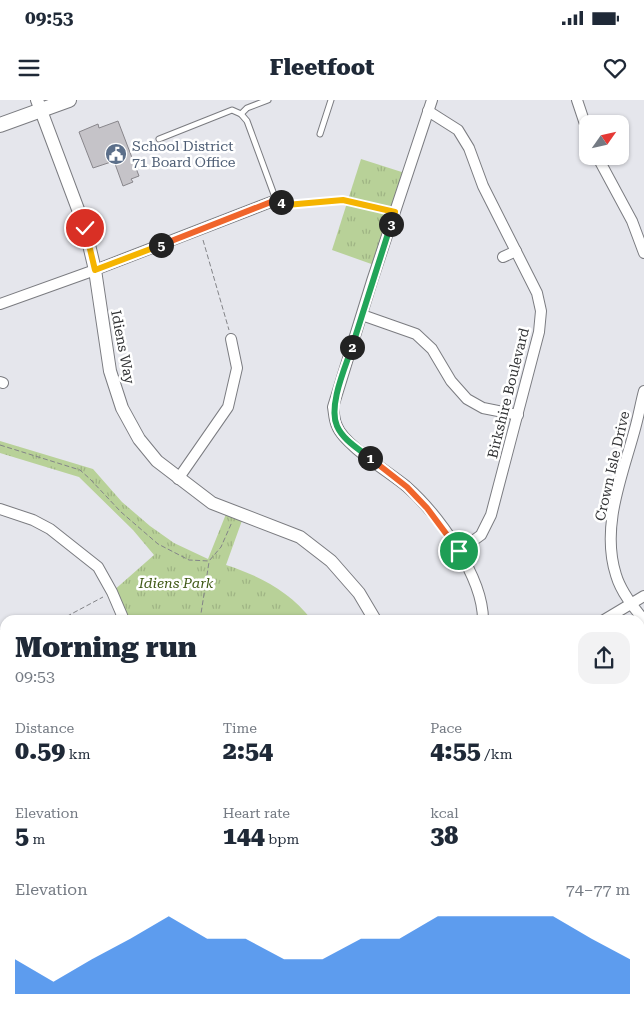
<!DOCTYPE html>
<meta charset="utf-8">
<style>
:root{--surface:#fff;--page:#f2f2f3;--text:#1f2937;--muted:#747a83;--accent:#1a73e8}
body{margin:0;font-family:"Roboto Serif",serif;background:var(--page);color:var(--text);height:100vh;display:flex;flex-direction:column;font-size:19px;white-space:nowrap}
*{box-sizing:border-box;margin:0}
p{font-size:16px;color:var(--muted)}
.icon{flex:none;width:28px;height:28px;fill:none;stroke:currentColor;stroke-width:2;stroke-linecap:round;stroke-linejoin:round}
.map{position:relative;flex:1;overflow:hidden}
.panel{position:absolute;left:0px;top:515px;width:645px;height:405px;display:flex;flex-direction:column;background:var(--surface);border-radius:15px 15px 0 0;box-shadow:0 1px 4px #0004}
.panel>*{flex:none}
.needle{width:32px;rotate:56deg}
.fabs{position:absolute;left:579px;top:15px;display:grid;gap:10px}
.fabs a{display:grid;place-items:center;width:50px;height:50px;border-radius:10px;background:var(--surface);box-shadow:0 1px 4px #0004;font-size:25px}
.pin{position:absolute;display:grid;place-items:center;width:42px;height:42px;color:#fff;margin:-21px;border:2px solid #fff;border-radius:50%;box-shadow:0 1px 5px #0007}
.km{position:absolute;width:25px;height:25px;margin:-12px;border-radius:50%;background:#222;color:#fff;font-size:14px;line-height:25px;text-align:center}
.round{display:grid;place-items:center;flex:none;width:52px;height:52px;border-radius:15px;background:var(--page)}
.headline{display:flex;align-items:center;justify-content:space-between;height:85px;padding:0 15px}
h1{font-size:28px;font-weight:800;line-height:38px}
.figures{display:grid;grid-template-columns:repeat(3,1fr);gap:8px;height:85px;padding:5px 15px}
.figures div{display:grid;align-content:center}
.figures b{font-size:25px;font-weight:800}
.figures small{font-size:14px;font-weight:400}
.figures p{font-size:14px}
.chart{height:140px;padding:10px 15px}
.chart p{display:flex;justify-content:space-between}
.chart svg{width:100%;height:90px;margin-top:5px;fill:var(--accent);opacity:.7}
.status{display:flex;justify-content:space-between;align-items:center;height:35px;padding:0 25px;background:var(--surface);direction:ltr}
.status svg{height:14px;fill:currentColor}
header{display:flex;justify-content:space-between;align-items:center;height:65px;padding:0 15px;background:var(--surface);font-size:22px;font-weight:800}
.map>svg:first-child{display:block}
.forest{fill:url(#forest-crowns)}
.park{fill:url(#park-tufts)}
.water{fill:url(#water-waves);stroke:#5188a0}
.building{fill:#c5c3c8;stroke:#88868b}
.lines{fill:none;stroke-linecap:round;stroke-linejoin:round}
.service-casing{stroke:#7b7c81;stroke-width:7}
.minor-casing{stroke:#7b7c81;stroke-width:12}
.tertiary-casing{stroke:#7b7c81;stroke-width:14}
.secondary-casing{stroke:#7b7c81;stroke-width:16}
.path{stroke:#838488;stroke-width:1;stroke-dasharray:5 2.5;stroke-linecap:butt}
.service{stroke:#fff;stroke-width:5}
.minor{stroke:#fff;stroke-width:10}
.tertiary{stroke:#fff;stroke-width:12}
.secondary{stroke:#fff;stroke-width:14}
.split-1-casing{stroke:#fff;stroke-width:10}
.split-2-casing{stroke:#fff;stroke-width:10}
.split-3-casing{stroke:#fff;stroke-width:10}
.split-4-casing{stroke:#fff;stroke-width:10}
.split-5-casing{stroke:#fff;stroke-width:10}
.split-6-casing{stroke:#fff;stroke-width:10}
.split-1{stroke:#f0652b;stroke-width:6}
.split-2{stroke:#22a559;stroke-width:6}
.split-3{stroke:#22a559;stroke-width:6}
.split-4{stroke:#f5b400;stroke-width:6}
.split-5{stroke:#f0652b;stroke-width:6}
.split-6{stroke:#f5b400;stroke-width:6}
.labels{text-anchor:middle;stroke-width:5;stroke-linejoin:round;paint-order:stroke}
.service-label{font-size:14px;fill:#4e5e75;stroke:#fff;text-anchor:start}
.street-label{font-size:14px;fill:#313234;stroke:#fff}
.park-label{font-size:14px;font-style:italic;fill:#405916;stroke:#fff}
</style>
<div class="status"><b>09:53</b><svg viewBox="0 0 49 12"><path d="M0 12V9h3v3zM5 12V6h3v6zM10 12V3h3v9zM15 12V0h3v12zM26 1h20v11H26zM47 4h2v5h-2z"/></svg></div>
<header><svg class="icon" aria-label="menu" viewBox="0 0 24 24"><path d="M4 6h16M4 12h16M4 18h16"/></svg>Fleetfoot<svg class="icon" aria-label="heart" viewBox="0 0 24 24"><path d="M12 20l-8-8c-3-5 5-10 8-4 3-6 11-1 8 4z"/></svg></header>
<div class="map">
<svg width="644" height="920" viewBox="0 0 644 920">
<defs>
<pattern id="forest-crowns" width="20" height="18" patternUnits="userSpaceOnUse" patternTransform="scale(1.25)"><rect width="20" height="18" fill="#b8d198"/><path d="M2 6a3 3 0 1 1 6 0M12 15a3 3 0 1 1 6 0" fill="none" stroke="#9fb484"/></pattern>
<pattern id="park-tufts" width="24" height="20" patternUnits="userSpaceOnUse" patternTransform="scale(1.25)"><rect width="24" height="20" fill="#b8d198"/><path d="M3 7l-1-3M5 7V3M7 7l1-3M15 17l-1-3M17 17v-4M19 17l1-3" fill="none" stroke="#9fb484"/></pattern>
<pattern id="water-waves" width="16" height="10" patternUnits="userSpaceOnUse" patternTransform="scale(1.25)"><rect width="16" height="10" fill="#5fadcf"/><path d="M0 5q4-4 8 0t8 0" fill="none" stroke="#4f8da9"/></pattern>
</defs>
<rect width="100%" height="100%" fill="#e5e6ec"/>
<g class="forest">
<path d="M644 789V848L640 847V792Z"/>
<path d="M640 899 644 901V920H635L633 915H640Z"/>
<path d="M410 915H471L470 920H459L456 916 447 920H407Z"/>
</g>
<g class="park">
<path d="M361 59 408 74 377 166 332 150Z"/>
<path d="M0 341 93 369 122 402 150 426 174 443 208 459 228 409 244 415 226 465C260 476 289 491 312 520H124L112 492 154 455 133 430 79 377 0 353Z"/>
<path d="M19 915H89L87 920H18Z"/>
</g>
<path class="water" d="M640 634 644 636V668L640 671Z"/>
<path class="building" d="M118 21 139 76 131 79 133 82 123 86 114 61 93 68 79 32 98 24 99 28Z"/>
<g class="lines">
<g class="service-casing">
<g id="service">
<path d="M241 14 247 8 268 0"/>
<path d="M320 34 331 0"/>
<path d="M159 39 232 10 241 14 247 21 276 100"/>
</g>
</g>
<g class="minor-casing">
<g id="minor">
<path d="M432 0 372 181 333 307C334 312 334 320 337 326 344 345 389 372 406 386 438 414 483 476 483 520"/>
<path d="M577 0 588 33"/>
<path d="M428 11 458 30 469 48 483 86 537 193 541 211 539 232 491 415 481 435 459 451"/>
<path d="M597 56 632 121 644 153"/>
<path d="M503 157 516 151"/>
<path d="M0 204 95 170 276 100 286 105"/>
<path d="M362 215 416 234 432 249 451 281 467 299 483 308 518 315"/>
<path d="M0 282 3 283"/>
<path d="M644 291C641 302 639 314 636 325 624 372 600 425 616 475 621 492 633 507 644 520"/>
<path d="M178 379 228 307 237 268 231 239"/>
<path d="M0 409 33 420 50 429 98 467 112 492 124 520"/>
<path d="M604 520 644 496"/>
<path d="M0 535 5 541"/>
<path d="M0 816H5"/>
<path d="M145 920 147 915"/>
<path d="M310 920 315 915"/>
</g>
</g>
<g class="tertiary-casing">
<g id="tertiary">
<path d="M37 0 85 128 95 170 110 271 122 308 139 339 157 361 212 403 300 437 331 461 359 493 375 520"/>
<path d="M359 915 361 920"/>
</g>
</g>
<g class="secondary-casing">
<path id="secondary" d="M0 25 69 0"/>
</g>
<g class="path">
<path d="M297 104 343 100 386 110"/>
<path d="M203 140 229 230"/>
<path d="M0 345 80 370 90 379 121 412 158 444 189 460 209 461 221 447 232 422"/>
<path d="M60 520 103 497"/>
<path d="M200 520 209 462"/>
<path d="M0 739 5 747"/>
<path d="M640 759 644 761"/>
<path d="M640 783 644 781"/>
<path d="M82 920 84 915"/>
<path d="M418 920 426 915"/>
</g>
<use href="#service" class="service"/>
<use href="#minor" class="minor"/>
<use href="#tertiary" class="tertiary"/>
<use href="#secondary" class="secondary"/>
</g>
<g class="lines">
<g class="split-1-casing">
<path id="split-1" d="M370 358 407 387 427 408 459 451"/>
</g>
<g class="split-2-casing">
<path id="split-2" d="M352 247C345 268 328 306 337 326 343 340 359 349 370 358"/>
</g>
<g class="split-3-casing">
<path id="split-3" d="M352 247 391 124"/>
</g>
<g class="split-4-casing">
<path id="split-4" d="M281 102 286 105 343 100 395 112 391 124"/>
</g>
<g class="split-5-casing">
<path id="split-5" d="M161 145 276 100 281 102"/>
</g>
<g class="split-6-casing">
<path id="split-6" d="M85 128 95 170 161 145"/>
</g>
<use href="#split-1" class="split-1"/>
<use href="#split-2" class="split-2"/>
<use href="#split-3" class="split-3"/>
<use href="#split-4" class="split-4"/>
<use href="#split-5" class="split-5"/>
<use href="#split-6" class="split-6"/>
</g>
<defs>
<g id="civic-disc" transform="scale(1.125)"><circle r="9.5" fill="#5c6f8a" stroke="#fff"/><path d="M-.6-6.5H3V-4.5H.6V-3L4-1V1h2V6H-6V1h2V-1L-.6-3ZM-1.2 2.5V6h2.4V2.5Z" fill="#fff"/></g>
</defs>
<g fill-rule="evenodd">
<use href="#civic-disc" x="116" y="54"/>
</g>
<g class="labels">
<g class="service-label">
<text x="132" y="51">School District<tspan x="132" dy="16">71 Board Office</tspan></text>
</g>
<g class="street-label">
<text transform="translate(123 247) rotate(79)" y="5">Idiens Way</text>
<text transform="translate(508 293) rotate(-76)" y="5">Birkshire Boulevard</text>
<text transform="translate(612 366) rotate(-77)" y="5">Crown Isle Drive</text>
</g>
<g class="park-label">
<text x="176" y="488">Idiens Park</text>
</g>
</g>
</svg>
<div class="fabs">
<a><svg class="needle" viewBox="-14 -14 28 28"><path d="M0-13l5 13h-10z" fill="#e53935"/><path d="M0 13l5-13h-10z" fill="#747a83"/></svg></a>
</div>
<div class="pin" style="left:459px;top:451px;background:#1e9e55"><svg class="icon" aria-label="arrive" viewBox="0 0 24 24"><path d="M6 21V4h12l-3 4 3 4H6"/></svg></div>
<div class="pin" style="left:85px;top:128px;background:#d93025"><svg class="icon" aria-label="check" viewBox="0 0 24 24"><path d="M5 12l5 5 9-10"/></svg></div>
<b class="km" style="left:370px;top:358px">1</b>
<b class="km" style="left:352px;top:247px">2</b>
<b class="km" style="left:391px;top:124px">3</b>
<b class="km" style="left:281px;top:102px">4</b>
<b class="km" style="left:161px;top:145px">5</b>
<section class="panel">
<div class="headline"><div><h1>Morning run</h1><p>09:53</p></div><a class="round"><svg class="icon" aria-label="share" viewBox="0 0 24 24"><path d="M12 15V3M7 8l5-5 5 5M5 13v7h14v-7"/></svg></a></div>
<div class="figures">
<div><p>Distance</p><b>0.59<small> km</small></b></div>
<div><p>Time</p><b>2:54</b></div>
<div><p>Pace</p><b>4:55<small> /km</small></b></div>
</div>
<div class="figures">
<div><p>Elevation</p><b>5<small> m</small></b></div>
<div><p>Heart rate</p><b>144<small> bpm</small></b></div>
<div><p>kcal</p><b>38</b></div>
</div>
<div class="chart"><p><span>Elevation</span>74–77 m</p>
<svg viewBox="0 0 160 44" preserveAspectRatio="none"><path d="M0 44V27L10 38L20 27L30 17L40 6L50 17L60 17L70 27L80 27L90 17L100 17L110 6L120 6L130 6L140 6L150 17L160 27V44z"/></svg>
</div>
</section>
</div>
